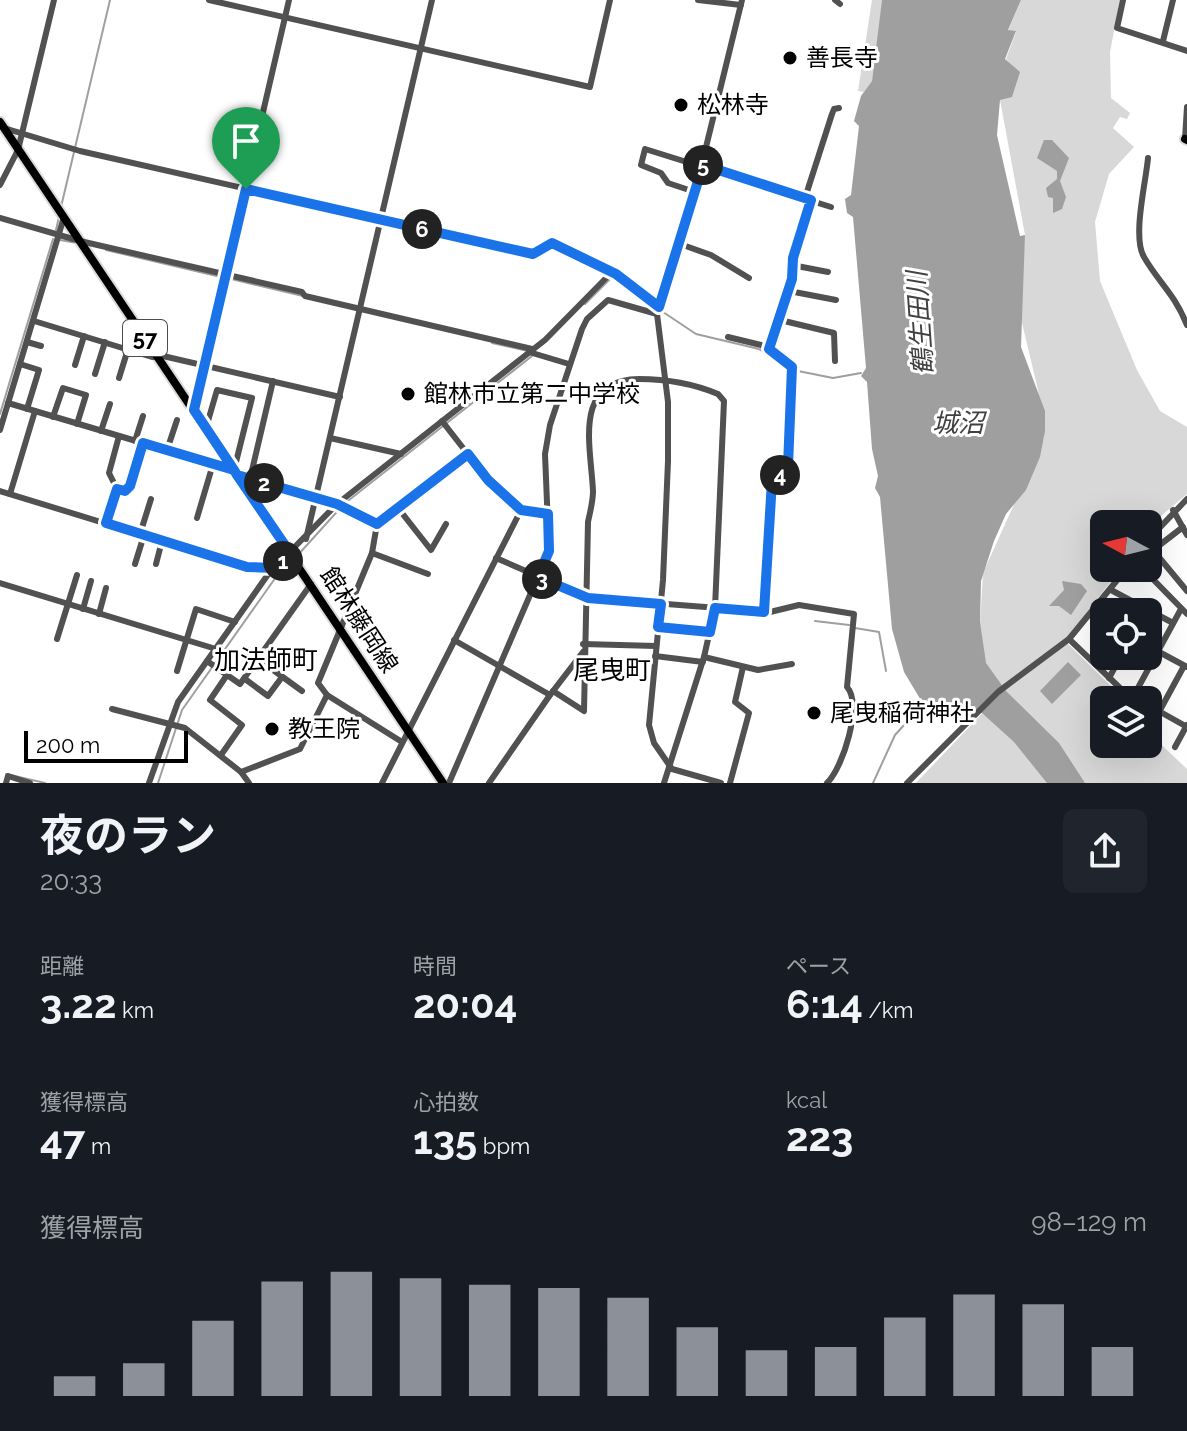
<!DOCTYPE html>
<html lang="ja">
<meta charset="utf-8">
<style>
:root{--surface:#171b24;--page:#20242c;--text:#f1f3f6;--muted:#9ea1a6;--accent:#8c9099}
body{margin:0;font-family:Raleway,"Noto Sans JP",sans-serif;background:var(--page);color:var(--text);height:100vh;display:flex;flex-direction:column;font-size:30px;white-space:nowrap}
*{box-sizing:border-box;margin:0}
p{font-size:26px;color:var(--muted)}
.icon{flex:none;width:44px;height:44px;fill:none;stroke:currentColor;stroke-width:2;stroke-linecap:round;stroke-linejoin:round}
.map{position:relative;height:783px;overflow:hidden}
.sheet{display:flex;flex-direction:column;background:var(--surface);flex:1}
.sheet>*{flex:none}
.needle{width:52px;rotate:277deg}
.fabs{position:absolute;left:1090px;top:510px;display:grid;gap:16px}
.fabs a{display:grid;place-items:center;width:72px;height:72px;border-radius:12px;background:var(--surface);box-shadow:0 8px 32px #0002;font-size:40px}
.scale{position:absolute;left:24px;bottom:20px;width:164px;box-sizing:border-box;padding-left:8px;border:4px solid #000;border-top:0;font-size:22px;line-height:28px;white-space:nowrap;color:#000;-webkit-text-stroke:6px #fff;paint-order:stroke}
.pin{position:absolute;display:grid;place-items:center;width:68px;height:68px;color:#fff;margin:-82px -34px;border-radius:50% 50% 50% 0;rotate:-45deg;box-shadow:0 0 8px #0007}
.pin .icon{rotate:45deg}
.km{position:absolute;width:40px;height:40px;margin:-20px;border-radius:50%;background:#222;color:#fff;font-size:22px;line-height:40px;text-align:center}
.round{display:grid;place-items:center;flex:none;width:84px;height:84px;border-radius:12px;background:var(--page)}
.summary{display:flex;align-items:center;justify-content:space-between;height:136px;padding:0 40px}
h1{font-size:44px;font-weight:700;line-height:60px}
.metrics{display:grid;grid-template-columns:repeat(3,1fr);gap:12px;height:136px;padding:8px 40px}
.metrics div{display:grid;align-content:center}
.metrics b{font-size:40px;font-weight:700}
.metrics small{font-size:22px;font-weight:400}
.metrics p{font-size:22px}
.chart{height:224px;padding:16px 40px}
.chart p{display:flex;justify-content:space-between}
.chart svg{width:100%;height:144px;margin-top:8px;stroke:var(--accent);stroke-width:6}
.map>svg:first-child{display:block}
.green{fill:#d8d8d8}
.water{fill:#9f9f9f}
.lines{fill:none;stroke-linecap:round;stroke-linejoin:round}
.stream{stroke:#9f9f9f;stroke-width:2}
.major-casing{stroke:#dbdbdb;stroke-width:12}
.minor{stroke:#515151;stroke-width:6}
.major{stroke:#000;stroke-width:8}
.route-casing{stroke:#fff;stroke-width:16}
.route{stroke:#1a73e8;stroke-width:10}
.poi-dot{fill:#000;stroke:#fff;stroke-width:3}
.labels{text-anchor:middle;stroke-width:6;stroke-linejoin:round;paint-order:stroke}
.shield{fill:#fff;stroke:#4c4c4c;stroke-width:2}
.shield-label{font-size:22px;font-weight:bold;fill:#000}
.poi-label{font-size:24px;fill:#000;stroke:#fff;text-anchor:start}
.street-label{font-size:24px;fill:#000;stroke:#fff}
.water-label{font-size:26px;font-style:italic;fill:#404040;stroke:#fff}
.neighbourhood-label{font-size:26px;fill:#000;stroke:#fff}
</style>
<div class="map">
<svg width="1187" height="783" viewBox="0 0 1187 783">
<rect width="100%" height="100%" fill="#fff"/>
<g class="green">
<path d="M872 0H882V11L872 81 864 92 858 91Z"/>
<path d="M1021 0H1120L1110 52 1111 98 1130 113 1127 119 1120 117 1113 128 1134 147 1109 174 1095 222 1100 281 1137 370 1160 411 1187 427V494L1162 515 1148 533V524H1104V568H1121L1065 641 1113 688 1116 700H1104V744H1148V732L1187 769V783H916L988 707 980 624 983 573 1044 438 1038 390 1018 306 1025 235 1000 100 1011 65 1006 59 1016 32 1008 31Z"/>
</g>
<g class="water">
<path d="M882 0H1021L1008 30 1016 31 1005 59 1020 72 1012 97 1000 100 997 135 1020 236 1025 235 1021 347 1045 411V431L1040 457 1026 490 1006 514 994 541 981 581 980 622 986 663 1006 691 1059 743 1085 783H1047L1014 742 982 713 956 714 922 702 904 672 892 629 880 497 875 488 878 476 872 449 867 382 861 376 866 368 853 217 847 213 845 199 851 195 859 126 854 121 861 96 872 81Z"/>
<path d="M1044 140H1052L1069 158 1060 181 1066 197 1062 209 1053 213V198L1048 197 1046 188 1057 179V171L1037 158Z"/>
<path d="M1062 581 1081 584 1087 591 1071 615 1059 606H1049L1064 590Z"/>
<path d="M1068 662 1081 675 1052 704 1040 691Z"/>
</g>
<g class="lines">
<g class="stream">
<path d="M61 207 110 0"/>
<path d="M56 230 59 217"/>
<path d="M60 240 77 243"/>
<path d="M106 250 221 277"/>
<path d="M227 278 303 296"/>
<path d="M630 290 696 334 759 349 787 367"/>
<path d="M585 304 610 279 616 278"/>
<path d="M492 343 528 351"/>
<path d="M793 370 833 378 861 373"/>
<path d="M0 414 53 239"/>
<path d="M297 556 344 504 532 356"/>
<path d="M815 621 849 625"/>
<path d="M855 628 879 632 886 671"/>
<path d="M6 774 45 783"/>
<path d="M158 783 182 710 276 577 292 561"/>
<path d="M873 783 895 735 914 714"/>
</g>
<g class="major-casing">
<g id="major">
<path d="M0 122 443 783"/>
<path d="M1185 139 1187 140"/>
</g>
</g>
<g class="minor">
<path d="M209 0 590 87 610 0"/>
<path d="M698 0 741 5"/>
<path d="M835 0 840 4"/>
<path d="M1123 0 1117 28 1187 51"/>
<path d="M1163 41 1173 0"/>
<path d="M4 128 80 151 533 254 552 243 611 273"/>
<path d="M1185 139 1187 107"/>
<path d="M1148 158C1146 182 1132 237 1144 257 1159 283 1174 293 1187 325"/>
<path d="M0 185 18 150 54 0"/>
<path d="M695 192 668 183 661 173 641 165 645 149 831 207"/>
<path d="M805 198 832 114 834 109 839 108"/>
<path d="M0 218 80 241 302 292 305 296 532 349"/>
<path d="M680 244 711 255 749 278"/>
<path d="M792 265 828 272"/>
<path d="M789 291 836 300"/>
<path d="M780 320 834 333 835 361"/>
<path d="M34 321 152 357 163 356 340 397"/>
<path d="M728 337 761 345 792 367 788 466 772 481 764 612"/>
<path d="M27 342 41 346"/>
<path d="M769 349 792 279 793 258 811 200"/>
<path d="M529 352 569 364"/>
<path d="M20 364 39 370 27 409"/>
<path d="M75 365 84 336"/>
<path d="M95 374 105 342"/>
<path d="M119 378 128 349"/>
<path d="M8 403 234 470 252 398 217 390 206 428"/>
<path d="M194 410 289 0"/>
<path d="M53 417 63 388 86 395 77 424"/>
<path d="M442 421 488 480 521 510 548 514"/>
<path d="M0 430 64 217"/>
<path d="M101 431 110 404"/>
<path d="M330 438 401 454"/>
<path d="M135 441 143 416"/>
<path d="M167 450 177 420"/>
<path d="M237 475 337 504 377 524 372 553 318 683 327 695 402 742"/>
<path d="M250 479 273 381"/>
<path d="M117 489 125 491 130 486 143 443"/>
<path d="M0 491 247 567 275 568"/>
<path d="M10 494 35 411"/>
<path d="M398 508 431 550 446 524"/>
<path d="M1173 510 1187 535"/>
<path d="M197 518 213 464"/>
<path d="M106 523 117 489 109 473 119 436"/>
<path d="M377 524 468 454"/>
<path d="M140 534 151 499"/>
<path d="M306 539 432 0"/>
<path d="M1148 540 1187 499"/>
<path d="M1153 550 1187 591"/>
<path d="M372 553 428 574"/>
<path d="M1148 554 1183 527"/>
<path d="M496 558 588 598 770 612 799 605 854 614 847 687C863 704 843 768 827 783"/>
<path d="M135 564 144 535"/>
<path d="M156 564 162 541"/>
<path d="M1142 568 1187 614"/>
<path d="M0 583 216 649"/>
<path d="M1111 590 1173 623"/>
<path d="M83 609 91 581"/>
<path d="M99 614 106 588"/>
<path d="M1091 614 1104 622"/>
<path d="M658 627 710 632"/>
<path d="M57 639 77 575"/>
<path d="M1069 639 1120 688 1138 700"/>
<path d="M454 640 550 695 583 652"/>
<path d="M583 644 656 646"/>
<path d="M1148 646 1187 667"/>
<path d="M655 656 703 662"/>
<path d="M704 657 758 670 792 664"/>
<path d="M258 659 302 691"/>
<path d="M207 661 240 684 311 584"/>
<path d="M177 671 196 609 235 622"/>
<path d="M1109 678 1121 656"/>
<path d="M245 679 268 696 282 677"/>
<path d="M553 691 584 711 588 522C590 512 593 502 593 491 591 446 572 380 639 379 665 379 694 384 718 394L724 401 715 608 704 657 664 783"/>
<path d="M1133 697 1181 609"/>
<path d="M1148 705 1187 727"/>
<path d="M112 709 185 728 241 772 249 783"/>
<path d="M1159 712 1184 666"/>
<path d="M1175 747 1187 725"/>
<path d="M221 755 242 725 210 700 227 675"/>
<path d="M241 772 300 749 327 695"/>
<path d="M6 783 8 776 30 783"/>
<path d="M149 783 178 702 269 573 337 504 545 340 611 273 659 307"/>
<path d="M382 783 521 510"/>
<path d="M449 783 549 551 545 454 550 425 582 329 587 319 608 300 657 314"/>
<path d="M489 783 550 695"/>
<path d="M721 783 672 769 654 743 649 725 663 580 668 461V402L657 314 695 192 742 0"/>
<path d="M730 783 749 713 735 702 743 667"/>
<path d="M907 783 998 692 1069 639 1127 568"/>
</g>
<use href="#major" class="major"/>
</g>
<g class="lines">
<g class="route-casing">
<path id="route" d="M246 189 194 410 234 470 237 475 291 554 275 568 247 567 106 523 117 489 125 491 130 486 143 443 234 470 237 475 337 504 377 524 468 454 488 480 521 510 548 514 549 551 538 577 588 598 661 604 658 627 710 632 715 608 764 612 772 481 788 466 792 367 769 349 792 279 793 258 811 200 703 165 659 307 616 274 552 243 533 254 246 189"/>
</g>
<use href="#route" class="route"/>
</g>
<g class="poi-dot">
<circle cx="790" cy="58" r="8"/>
<circle cx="681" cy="105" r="8"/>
<circle cx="408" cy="394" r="8"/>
<circle cx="814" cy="713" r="8"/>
<circle cx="272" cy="729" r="8"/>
</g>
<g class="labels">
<rect class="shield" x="123" y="320" width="44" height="36" rx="6"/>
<g class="shield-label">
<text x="145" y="346">57</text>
</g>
<g class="poi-label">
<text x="806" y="66">善長寺</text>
<text x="697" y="113">松林寺</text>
<text x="424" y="402">館林市立第二中学校</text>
<text x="830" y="721">尾曳稲荷神社</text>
<text x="288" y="737">教王院</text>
</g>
<g class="street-label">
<text transform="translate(359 620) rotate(57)" y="8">館林藤岡線</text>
</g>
<g class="water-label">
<text transform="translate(920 323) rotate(-94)" y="9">鶴生田川</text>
<text x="958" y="432">城沼</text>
</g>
<g class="neighbourhood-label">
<text x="266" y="669">加法師町</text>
<text x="612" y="679">尾曳町</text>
</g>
</g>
</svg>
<div class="fabs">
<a><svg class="needle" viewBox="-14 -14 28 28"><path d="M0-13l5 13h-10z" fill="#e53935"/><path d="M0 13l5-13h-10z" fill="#9ea1a6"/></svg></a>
<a><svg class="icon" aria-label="locate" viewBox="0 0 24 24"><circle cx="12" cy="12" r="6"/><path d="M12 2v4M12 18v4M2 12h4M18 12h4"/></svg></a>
<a><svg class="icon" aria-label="layers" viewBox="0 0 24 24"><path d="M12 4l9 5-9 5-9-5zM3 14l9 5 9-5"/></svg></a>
</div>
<div class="scale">200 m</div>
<div class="pin" style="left:246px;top:189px;background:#1e9e55"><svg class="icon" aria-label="arrive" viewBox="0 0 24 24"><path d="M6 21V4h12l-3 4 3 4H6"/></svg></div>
<b class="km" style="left:283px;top:561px">1</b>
<b class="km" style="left:264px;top:483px">2</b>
<b class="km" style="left:542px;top:579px">3</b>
<b class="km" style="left:780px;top:475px">4</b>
<b class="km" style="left:703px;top:165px">5</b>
<b class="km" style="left:422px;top:229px">6</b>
</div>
<section class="sheet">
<div class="summary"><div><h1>夜のラン</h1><p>20:33</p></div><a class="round"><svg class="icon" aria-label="share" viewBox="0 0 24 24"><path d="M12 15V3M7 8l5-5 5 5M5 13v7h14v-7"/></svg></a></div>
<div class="metrics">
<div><p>距離</p><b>3.22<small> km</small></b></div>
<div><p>時間</p><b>20:04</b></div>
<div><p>ペース</p><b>6:14<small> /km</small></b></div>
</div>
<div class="metrics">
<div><p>獲得標高</p><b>47<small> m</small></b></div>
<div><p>心拍数</p><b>135<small> bpm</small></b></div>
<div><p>kcal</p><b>223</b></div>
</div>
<div class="chart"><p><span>獲得標高</span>98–129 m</p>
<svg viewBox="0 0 160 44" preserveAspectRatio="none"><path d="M5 44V38M15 44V34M25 44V21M35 44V9M45 44V6M55 44V8M65 44V10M75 44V11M85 44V14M95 44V23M105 44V30M115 44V29M125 44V20M135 44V13M145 44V16M155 44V29"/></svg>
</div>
</section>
